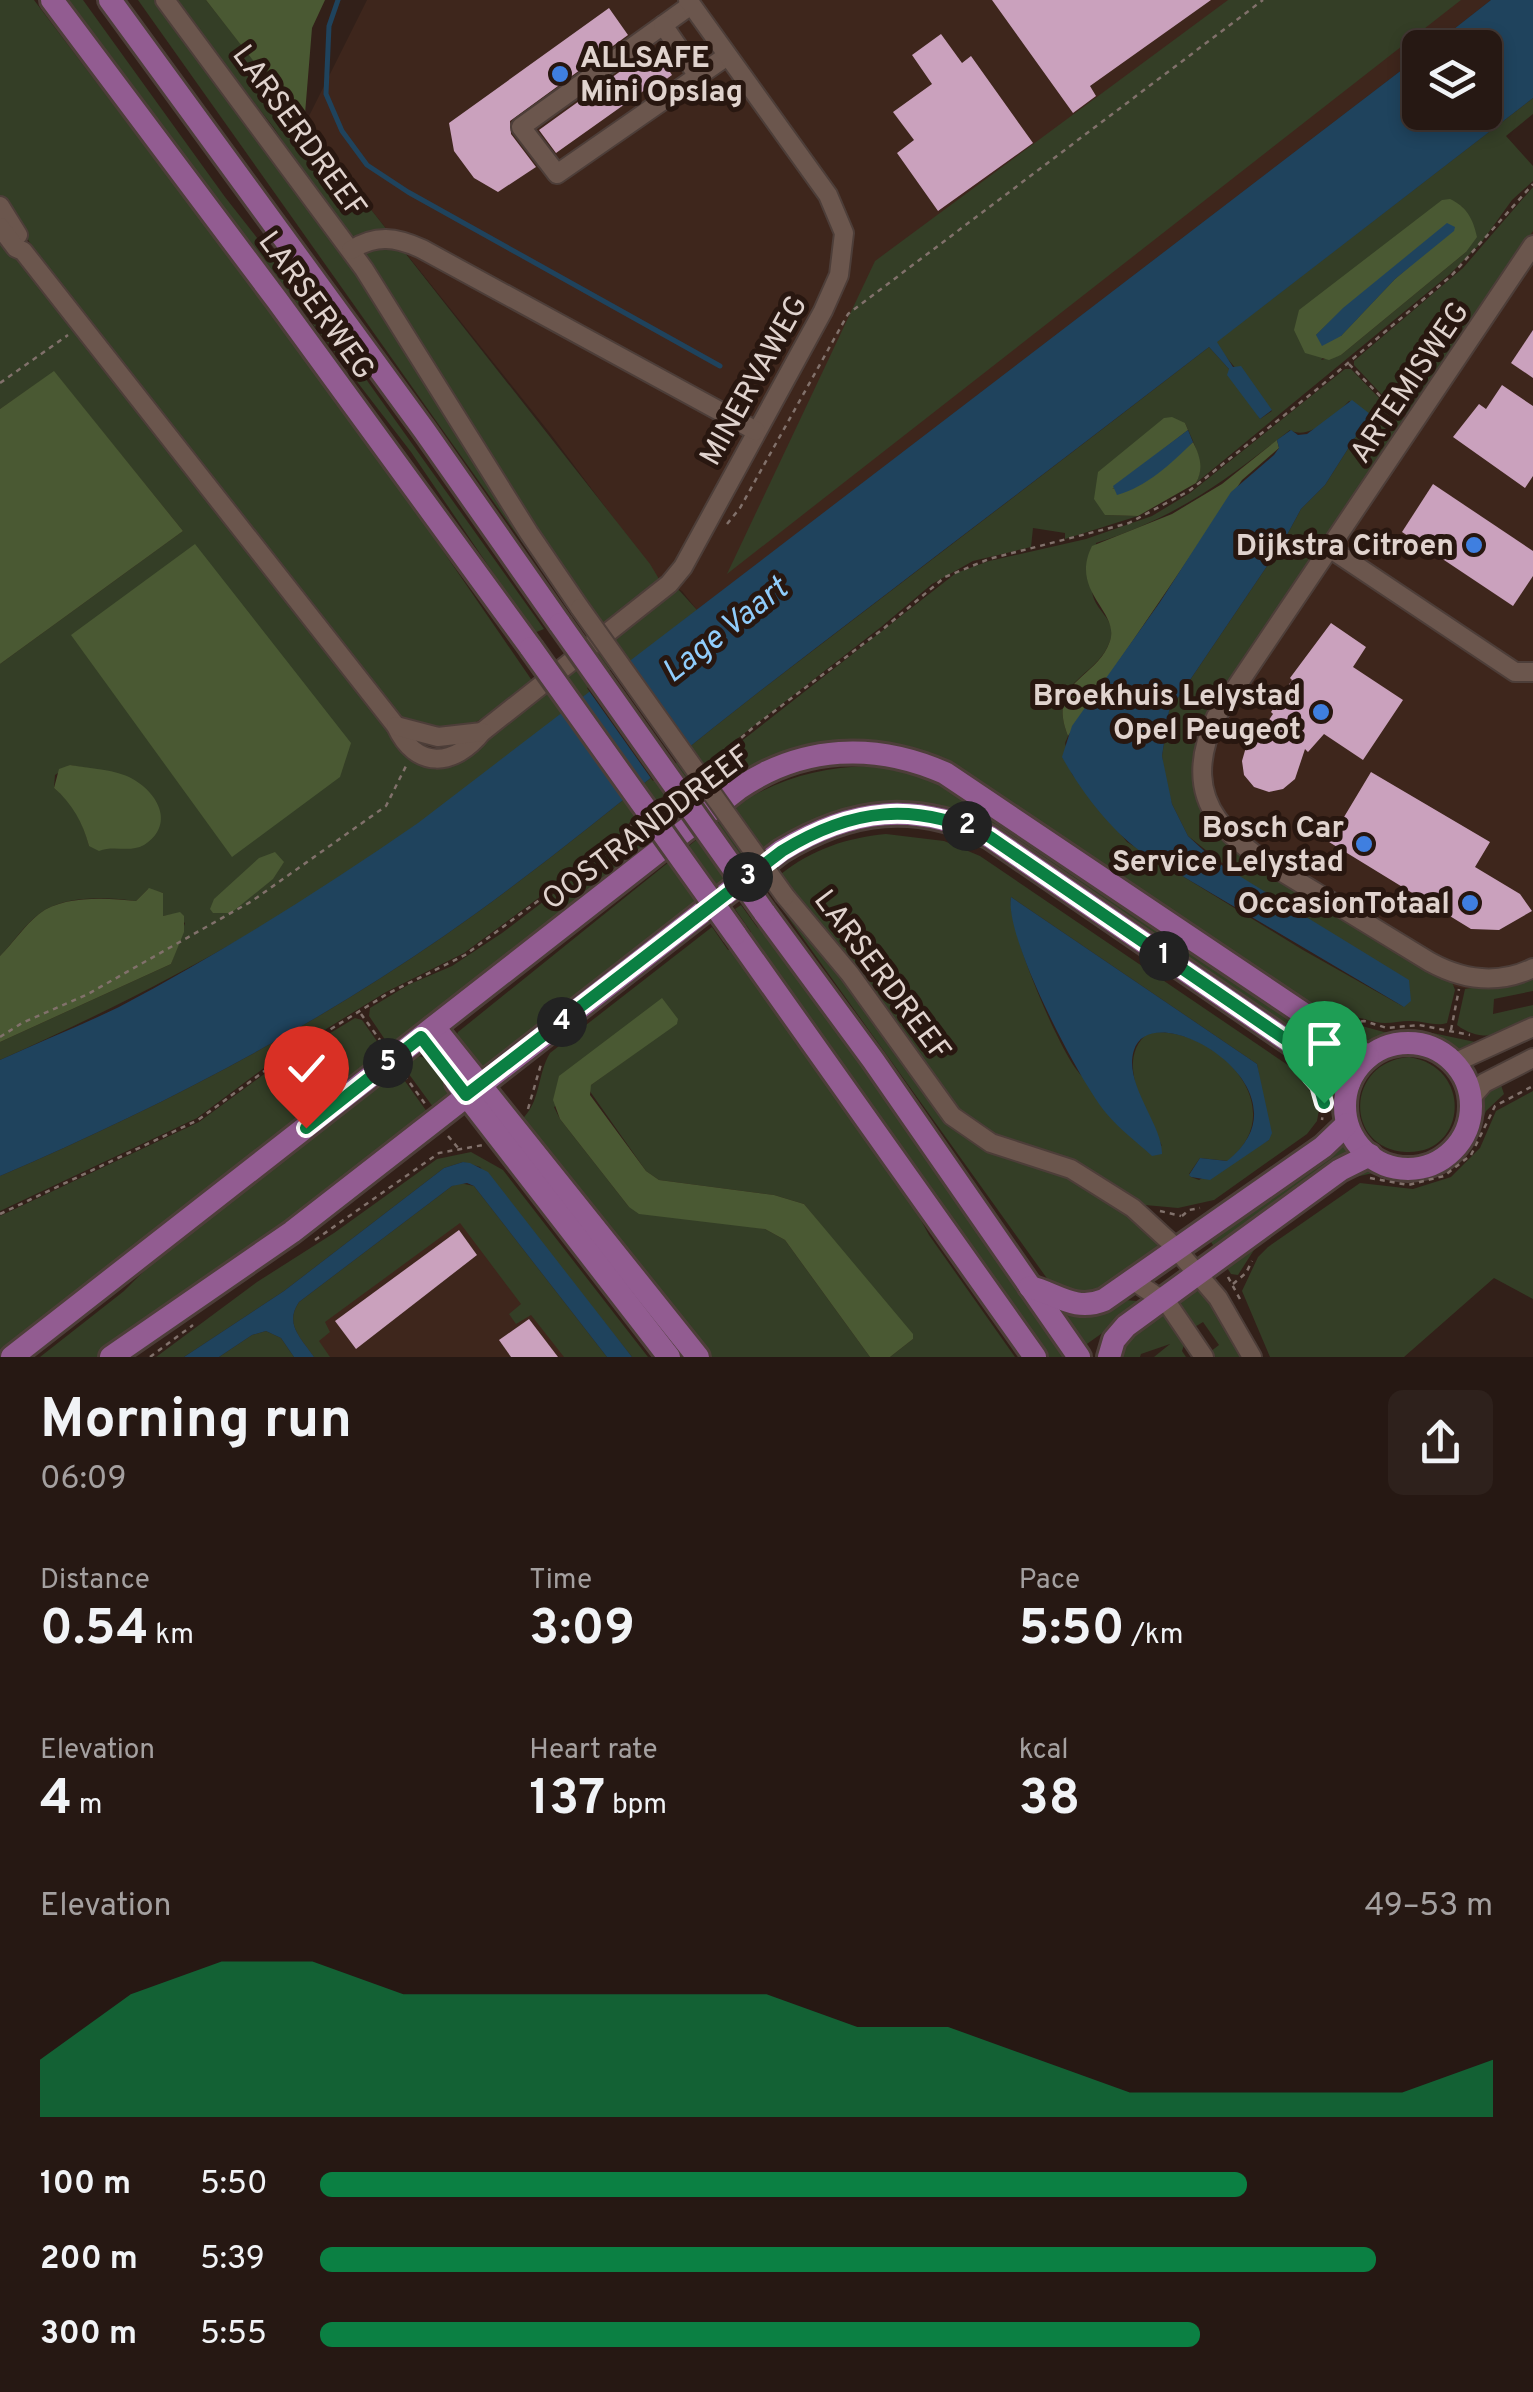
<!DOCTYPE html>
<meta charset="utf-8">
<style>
:root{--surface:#261813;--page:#2e211c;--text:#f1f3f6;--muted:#a4a0a0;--line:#423733;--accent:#0b8043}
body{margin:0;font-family:Overpass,sans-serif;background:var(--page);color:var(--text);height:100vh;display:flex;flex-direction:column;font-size:38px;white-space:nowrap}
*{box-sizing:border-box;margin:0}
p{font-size:32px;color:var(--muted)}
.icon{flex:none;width:55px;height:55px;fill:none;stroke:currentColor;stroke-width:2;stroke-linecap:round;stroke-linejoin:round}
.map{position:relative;height:1357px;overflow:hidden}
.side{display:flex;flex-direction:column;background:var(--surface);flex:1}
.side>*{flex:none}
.controls{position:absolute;left:1402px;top:30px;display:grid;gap:20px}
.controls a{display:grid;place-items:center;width:100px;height:100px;border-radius:15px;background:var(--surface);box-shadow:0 5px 15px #0003,0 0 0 2px var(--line);font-size:50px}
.pin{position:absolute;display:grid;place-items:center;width:85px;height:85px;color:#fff;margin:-102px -42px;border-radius:50% 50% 50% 0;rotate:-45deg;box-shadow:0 0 10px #0007}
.pin .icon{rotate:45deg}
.km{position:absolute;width:50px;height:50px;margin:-25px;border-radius:50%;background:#222;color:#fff;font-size:28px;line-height:50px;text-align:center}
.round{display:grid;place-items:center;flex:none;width:105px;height:105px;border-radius:15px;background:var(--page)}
.head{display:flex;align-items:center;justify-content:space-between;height:170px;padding:0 40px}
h1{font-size:55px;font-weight:700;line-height:75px}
.figures{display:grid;grid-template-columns:repeat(3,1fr);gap:15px;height:170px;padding:10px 40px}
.figures div{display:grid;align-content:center}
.figures b{font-size:50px;font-weight:700}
.figures small{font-size:28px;font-weight:400}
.figures p{font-size:28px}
.chart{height:280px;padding:20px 40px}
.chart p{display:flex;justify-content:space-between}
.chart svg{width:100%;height:180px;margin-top:10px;fill:var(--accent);opacity:.7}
ul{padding:0 40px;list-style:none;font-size:32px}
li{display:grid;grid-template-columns:160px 120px 1fr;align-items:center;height:75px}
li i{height:25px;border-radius:12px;background:var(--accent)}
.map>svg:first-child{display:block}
.built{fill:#3e261c}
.green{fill:#343e26;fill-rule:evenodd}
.forest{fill:#4a5933;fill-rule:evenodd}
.water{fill:#1f435d}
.pier{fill:#322019}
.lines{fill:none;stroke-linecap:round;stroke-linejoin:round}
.stream{stroke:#1f435d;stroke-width:5}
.building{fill:#caa1bd}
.minor-casing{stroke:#4d3e39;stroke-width:22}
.major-casing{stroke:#4d3e39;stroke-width:28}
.path{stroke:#81716b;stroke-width:2.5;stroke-dasharray:5 5;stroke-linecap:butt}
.minor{stroke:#6b564d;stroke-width:18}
.major{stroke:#925c91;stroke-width:22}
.minor-bridge-casing{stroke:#4d3e39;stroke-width:22;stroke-linecap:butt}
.major-bridge-casing{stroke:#4d3e39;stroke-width:28;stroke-linecap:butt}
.minor-bridge{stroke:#6b564d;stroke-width:18}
.major-bridge{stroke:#925c91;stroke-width:22}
.route-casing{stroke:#fff;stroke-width:20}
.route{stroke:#0b8043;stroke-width:12}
.shop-dot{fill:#3f7fe0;stroke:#281710;stroke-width:4}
.labels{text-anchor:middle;stroke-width:10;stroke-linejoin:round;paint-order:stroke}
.poi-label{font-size:30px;font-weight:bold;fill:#e0d3ce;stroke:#281710;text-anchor:end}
.street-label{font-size:30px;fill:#e0d3ce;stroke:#281710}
.water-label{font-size:32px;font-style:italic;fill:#90cdfc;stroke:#281710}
</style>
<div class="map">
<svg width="1533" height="1357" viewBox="0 0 1533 1357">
<rect width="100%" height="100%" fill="#322019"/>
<g class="built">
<path d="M367 0H1491L1431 47 1420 48V56L697 610 682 591 659 579 549 432 304 126Z"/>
<path d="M1533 215V980L1473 990 1447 985 1227 853 1193 801 1191 745 1329 518Z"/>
<path d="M463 1203 583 1357H302L290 1339Z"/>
</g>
<g class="green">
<path d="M0 0H34L358 427 533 682C488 716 451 753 395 712L51 274 0 198Z"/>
<path d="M64 0H83L225 197 346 351 544 629 534 633 411 452Z"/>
<path d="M138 0H156L341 248 545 567 541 569Z"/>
<path d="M175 0H206L650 564 659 579 602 628 274 128Z"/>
<path d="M1228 0H1461L727 574 875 261Z"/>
<path d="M1533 98V114L1506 136 1533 166V181L1512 200 1481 243 1450 274 1196 483C1206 463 1193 442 1185 423L1105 515 1138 516 1065 539V533L1033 528 1031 547 973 561 932 584 881 627 630 822 613 843 464 953 386 992 268 1065 197 1118 0 1211V1176C154 1110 307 1031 444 936 553 860 655 773 760 691 910 576 1060 462 1209 347L1229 369 1260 419 1272 411C1256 386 1231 368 1216 342ZM1462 206 1466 252 1341 355 1321 360Z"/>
<path d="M1533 187V231L1408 415 1384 397 1354 365V361L1463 268Z"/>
<path d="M0 234 397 741 464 759 677 588 697 610C574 705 453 806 321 890 217 956 112 1010 0 1060V1042L171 964 185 923 174 914 163 916V893L148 889 136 901C107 897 63 895 39 914 24 925 13 943 0 956V664L183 531 54 372 0 409ZM70 765C106 772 117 772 148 791L119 848 89 846C84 824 73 802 54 788L55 775Z"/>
<path d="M1345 369H1351L1380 399 1406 419 1210 713C1186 761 1197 817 1236 852L1452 982 1455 990 1447 1023C1435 1027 1422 1020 1409 1021 1401 1021 1393 1023 1385 1023 1361 1022 1355 1007 1335 1032L959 776 796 755 392 1050 369 1016 370 1008 408 985 452 966 502 933 616 846 633 826 956 573 989 561 1086 539 1152 516 1190 493ZM1349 401 1370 414 1325 485 1301 509 1282 544 1169 711 1162 756 1165 780 1172 804 1188 836 1404 1007 1303 950 1127 842 1072 774 1065 743 1068 736C1046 679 1097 679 1110 641 1117 622 1100 614 1094 599 1088 585 1095 559 1096 543 1177 517 1224 482 1290 430 1309 441 1336 415 1349 401Z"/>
<path d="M868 766 911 772 953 787 1329 1040 1319 1056 996 835 843 813 482 1073 453 1043 458 1032 747 799C785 777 824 767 868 766Z"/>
<path d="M886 834 944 841 980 856 1307 1078 1316 1090 1320 1104 1317 1121 1307 1134 1214 1200 1178 1208 1134 1204 966 1121 781 874C813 849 846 838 886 834ZM1011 897 1257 1064 1269 1140 1199 1180 1191 1177 1189 1174 1200 1158 1228 1161C1295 1107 1214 1024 1148 1033 1113 1061 1148 1114 1162 1146 1139 1126 1093 1092 1076 1069 1056 1042 1007 928 1011 897Z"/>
<path d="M780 899 830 958 935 1105 1065 1174 1104 1198 1165 1247 1090 1297 1051 1284 777 902Z"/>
<path d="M741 905 757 927 768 934 1069 1357H1046L751 941V932L735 909Z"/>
<path d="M712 927 728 950 732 948 903 1187 929 1235 1015 1357H890L913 1339 804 1204 774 1195 659 1180 646 1171 589 1090 591 1085 678 1022 554 1107 560 1119 629 1207 765 1229 785 1240 870 1357H705L521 1120C541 1103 537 1074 550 1053Z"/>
<path d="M1533 977V991L1494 999 1493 1014 1533 1005V1021C1506 1034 1482 1044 1457 1025L1465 989Z"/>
<path d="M355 1018 362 1020 386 1054 0 1356V1216L199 1122 271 1069Z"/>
<path d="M1358 1025 1384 1032 1423 1031 1480 1043 1461 1053 1413 1037 1367 1045 1346 1031Z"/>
<path d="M418 1056 430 1059 458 1095 436 1111 403 1066Z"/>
<path d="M1409 1057C1474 1067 1467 1155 1406 1152 1344 1149 1345 1062 1409 1057Z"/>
<path d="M397 1070 430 1116 140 1330 97 1357H40L124 1291 164 1251Z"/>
<path d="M1495 1084 1501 1085 1504 1094 1486 1111 1472 1146 1443 1172 1408 1181 1373 1173 1351 1178 1259 1242 1238 1275 1231 1274 1222 1260 1351 1169C1378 1163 1393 1177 1419 1173 1481 1162 1461 1111 1495 1084Z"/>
<path d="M1533 1091V1299L1494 1278 1404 1357H1270L1242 1291 1258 1257 1268 1247 1360 1183 1413 1189 1451 1177 1480 1148 1496 1111Z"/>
<path d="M1345 1141 1354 1152 1217 1251 1207 1236Z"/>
<path d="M471 1152 503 1170 648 1357H632L480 1167 463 1162 444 1168 284 1291 184 1357H156L257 1282 334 1233 437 1159Z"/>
<path d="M460 1183 474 1186 607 1357H564L531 1315 516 1324 509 1314 521 1304 460 1223 325 1322 330 1332 319 1341 330 1357H314C301 1338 284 1324 299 1302L452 1186Z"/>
<path d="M1195 1289 1206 1293 1245 1357H1213L1210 1352 1219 1345 1203 1322 1193 1328 1177 1300Z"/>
<path d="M1126 1300 1146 1302 1084 1346 1062 1314 1090 1315Z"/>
<path d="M1161 1309 1185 1342 1182 1351 1186 1357H1154L1170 1344 1141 1354 1140 1357H1117L1124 1339Z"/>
<path d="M266 1331 281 1338 294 1357H219L252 1335Z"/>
</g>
<g class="forest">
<path d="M206 0H325L312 28 304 126Z"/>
<path d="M1450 199C1467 207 1473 219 1477 237L1466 252 1341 355 1329 360 1305 353 1294 330 1299 310 1442 200ZM1455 227 1395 279 1341 336 1316 335C1358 293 1405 260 1455 227Z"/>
<path d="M54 371 183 531 0 664V409Z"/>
<path d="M1172 417 1185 423 1188 430 1112 489 1152 477 1193 442C1200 456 1204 468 1196 483L1138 516 1105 515 1094 499 1098 472 1164 418Z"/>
<path d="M1277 440 1279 448 1242 480 1068 736C1046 680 1097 680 1110 641 1120 611 1069 592 1092 546L1172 514 1222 484Z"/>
<path d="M195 544 351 743 340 777 232 857 71 635Z"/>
<path d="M70 765C87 768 108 769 124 775 154 786 179 823 144 845 130 853 114 845 99 851L89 846C83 823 72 803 54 788L59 769Z"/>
<path d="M275 852 284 862 273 879 231 913H213L210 909 214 899 259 858Z"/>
<path d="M149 888 163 893V916L180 912 184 916V932L171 964 0 1042V956C13 943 24 926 39 914 63 895 107 898 136 901Z"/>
<path d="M662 998 678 1019 677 1024 591 1085 590 1095 646 1171 659 1180 774 1195 804 1204 913 1334V1339L890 1357H870L785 1240 765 1229 639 1214 629 1207 560 1119 553 1100 559 1076Z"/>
</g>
<g class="water">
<path d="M1491 0H1533V98L1217 342 1233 367 1241 366 1272 410 1260 419 1227 375 1229 369 1209 347C1060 462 909 576 760 691 655 773 553 860 444 936 307 1031 154 1110 0 1176V1060C39 1042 80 1026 119 1007 223 952 321 890 418 823L1420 56V112H1485V48L1431 47Z"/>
<path d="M1447 223 1455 227 1454 231 1395 279 1341 336 1322 346 1316 335 1343 308Z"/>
<path d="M1352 400 1370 414 1325 485 1301 509 1282 544 1169 711 1162 756 1172 804 1188 836 1215 861 1409 980 1411 1001 1404 1007 1140 851C1109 828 1081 791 1062 757L1072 726 1160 602 1231 492 1274 455 1279 448 1277 440 1291 430 1298 435 1307 434Z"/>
<path d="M1188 430 1193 442C1172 463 1146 487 1117 495L1113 486Z"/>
<path d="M1011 897 1257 1064 1272 1133 1269 1140 1210 1180 1191 1177 1189 1175 1200 1158 1227 1161C1318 1090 1152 992 1134 1050 1123 1084 1163 1125 1162 1154L1152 1156C1137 1142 1119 1129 1106 1113 1078 1079 1004 937 1011 897Z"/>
<path d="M463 1162 470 1163 488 1172 632 1357H607L474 1186 467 1183 452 1186 299 1302C284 1324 301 1338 314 1357H294L281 1338 266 1331 252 1335 219 1357H184L284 1291 444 1168Z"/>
</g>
<path class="pier" d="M627 657 693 750 653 781 587 688Z"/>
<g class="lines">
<path class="stream" d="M338 0 329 26 326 94 342 131 367 165 408 192 720 366"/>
</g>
<g class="building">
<path d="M992 0H1211L1090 86 1096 96 1073 113Z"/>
<path d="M609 8 628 35 510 121 511 134 536 167 498 192 474 178 454 151 449 123Z"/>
<path d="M941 34 962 63 971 56 1033 143 938 211 897 153 914 140 893 112 932 84 912 55Z"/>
<path d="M654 47 672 75 653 89 649 87 556 153 539 130Z"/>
<path d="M1533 330V378L1511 363Z"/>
<path d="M1502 385 1533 406V476L1525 488 1453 437 1479 404 1486 409Z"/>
<path d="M1433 484 1533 551V576L1513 606 1402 532Z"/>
<path d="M1331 623 1366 647 1353 667 1403 700 1363 760 1324 734 1308 752 1305 749 1295 779 1283 789 1269 792 1254 787 1244 775 1242 761 1246 747 1270 726 1266 724 1273 714 1271 712 1292 680 1290 678Z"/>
<path d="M1371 772 1490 842 1475 867 1520 894 1532 911 1499 930 1471 929 1329 842Z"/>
<path d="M459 1230 477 1255 356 1349 335 1321Z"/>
<path d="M529 1319 558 1357H511L499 1340Z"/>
</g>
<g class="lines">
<g class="minor-casing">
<g id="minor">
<path d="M165 0 364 269 529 533 580 608"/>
<path d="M691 5 521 127 557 174 727 56"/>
<path d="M663 25 698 76"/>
<path d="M0 206 18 235"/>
<path d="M0 227 16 248 23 251 396 726C416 770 454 767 482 732L669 584 683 567 823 311 839 275 844 233 828 195 688 0"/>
<path d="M1533 245 1216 717C1170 816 1247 850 1317 893 1355 916 1393 939 1430 962 1463 980 1498 985 1533 968"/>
<path d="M351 250C376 234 396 237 422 249L756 431"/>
<path d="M1331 549 1515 672H1533"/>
<path d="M396 726 438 737 482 732"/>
<path d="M785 896 850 974 952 1116 991 1143 1071 1169 1133 1208 1171 1243 1218 1298 1252 1357"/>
<path d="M1454 1063 1533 1027"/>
<path d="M1470 1099 1484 1083 1533 1058"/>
<path d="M1134 1281 1168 1304 1204 1357"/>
</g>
</g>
<g class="major-casing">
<g id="major">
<path d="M52 0 277 300 531 648"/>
<path d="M110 0 424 430 560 624"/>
<path d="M764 912 873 1060 1079 1357"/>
<path d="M735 934 1035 1357"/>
<path d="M434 1027 698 1357"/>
<circle cx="1408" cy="1106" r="63"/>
<path d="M457 1083 669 1357"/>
<path d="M1030 1287C1057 1294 1075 1312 1104 1300L1323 1147 1347 1124"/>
<path d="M12 1357 738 789C802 745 875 742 945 773L1368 1057"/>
<path d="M111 1357 292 1232 781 851C852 808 915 801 990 837L1349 1083"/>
<path d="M1109 1357 1114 1340 1126 1326 1340 1170 1370 1155"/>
</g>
</g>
<g class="path">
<path d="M1349 364 1383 399 1402 412"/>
<path d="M0 383 68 335"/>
<path d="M727 524 740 508 848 314 1263 0"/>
<path d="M711 764 756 725 883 629 945 577 989 559 1129 523 1189 491 1316 390 1451 276 1533 184"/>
<path d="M361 1014 383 1044"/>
<path d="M1351 1023 1364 1021 1387 1028 1419 1025 1470 1035"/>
<path d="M1451 1030 1459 989"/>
<path d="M0 1037 22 1023 88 994 252 901 386 806 406 766"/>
<path d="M404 1075 426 1105"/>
<path d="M1320 1088 1324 1103 1322 1120"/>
<path d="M528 1109 541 1064"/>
<path d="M448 1136 459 1149"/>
<path d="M1370 1178 1408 1185 1444 1176 1471 1155 1495 1106 1533 1086"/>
<path d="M1160 1211 1181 1216"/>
<path d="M0 1214 198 1120 270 1067 387 994 465 955 615 844 633 823"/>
<path d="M1182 1216 1189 1210 1200 1208"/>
<path d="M315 1240 439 1153 483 1145"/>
<path d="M1228 1277 1241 1301"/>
<path d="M1233 1284 1246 1273 1252 1261"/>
<path d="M150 1357 193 1325"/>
</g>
<use href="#minor" class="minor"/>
<use href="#major" class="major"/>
<g class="minor-bridge-casing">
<path id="minor-bridge" d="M580 608 785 896"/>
</g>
<g class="major-bridge-casing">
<g id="major-bridge">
<path d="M560 624 764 912"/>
<path d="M531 648 735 934"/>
</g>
</g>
<use href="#minor-bridge" class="minor-bridge"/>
<use href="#major-bridge" class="major-bridge"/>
</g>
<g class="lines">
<g class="route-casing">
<path id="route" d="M306 1128 421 1037 466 1095 782 851C852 808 915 801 990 837L1320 1063 1311 1076 1319 1085 1324 1103"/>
</g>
<use href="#route" class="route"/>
</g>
<g class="shop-dot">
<circle cx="560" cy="74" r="10"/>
<circle cx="1474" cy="545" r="10"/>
<circle cx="1321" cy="712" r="10"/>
<circle cx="1364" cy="844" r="10"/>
<circle cx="1470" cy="903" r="10"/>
</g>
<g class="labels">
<g class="poi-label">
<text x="580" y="67" text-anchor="start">ALLSAFE<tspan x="580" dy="34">Mini Opslag</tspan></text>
<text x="1454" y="555">Dijkstra Citroen</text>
<text x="1301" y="705">Broekhuis Lelystad<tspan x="1301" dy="34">Opel Peugeot</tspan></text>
<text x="1344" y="837">Bosch Car<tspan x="1344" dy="34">Service Lelystad</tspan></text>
<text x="1450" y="913">OccasionTotaal</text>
</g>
<g class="street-label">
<text transform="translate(300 131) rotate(54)" y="10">LARSERDREEF</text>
<text transform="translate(317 305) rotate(54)" y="10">LARSERWEG</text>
<text transform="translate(753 380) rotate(-61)" y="10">MINERVAWEG</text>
<text transform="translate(1409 382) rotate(-56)" y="10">ARTEMISWEG</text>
<text transform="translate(646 827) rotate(-37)" y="10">OOSTRANDDREEF</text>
<text transform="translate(883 975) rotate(53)" y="10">LARSERDREEF</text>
</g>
<g class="water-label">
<text transform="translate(724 629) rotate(-38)" y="11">Lage Vaart</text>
</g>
</g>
</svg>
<div class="controls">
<a><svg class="icon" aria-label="layers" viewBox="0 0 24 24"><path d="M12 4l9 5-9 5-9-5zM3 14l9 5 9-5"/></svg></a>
</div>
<div class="pin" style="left:1324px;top:1103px;background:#1e9e55"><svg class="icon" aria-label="arrive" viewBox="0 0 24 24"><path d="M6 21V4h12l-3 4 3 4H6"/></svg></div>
<div class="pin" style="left:306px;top:1128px;background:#d93025"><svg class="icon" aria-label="check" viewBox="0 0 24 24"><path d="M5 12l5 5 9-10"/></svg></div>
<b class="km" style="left:1164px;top:956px">1</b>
<b class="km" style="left:967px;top:826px">2</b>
<b class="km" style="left:748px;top:877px">3</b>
<b class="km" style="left:562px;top:1022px">4</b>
<b class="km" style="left:388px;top:1063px">5</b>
</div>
<section class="side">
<div class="head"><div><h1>Morning run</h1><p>06:09</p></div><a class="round"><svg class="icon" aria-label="share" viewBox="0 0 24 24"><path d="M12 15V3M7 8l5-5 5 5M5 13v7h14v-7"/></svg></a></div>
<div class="figures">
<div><p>Distance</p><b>0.54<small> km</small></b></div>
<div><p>Time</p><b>3:09</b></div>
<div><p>Pace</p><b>5:50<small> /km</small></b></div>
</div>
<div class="figures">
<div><p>Elevation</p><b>4<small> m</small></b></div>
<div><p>Heart rate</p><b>137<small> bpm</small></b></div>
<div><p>kcal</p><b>38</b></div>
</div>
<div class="chart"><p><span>Elevation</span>49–53 m</p>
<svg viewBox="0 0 160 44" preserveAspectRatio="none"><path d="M0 44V30L10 14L20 6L30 6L40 14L50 14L60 14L70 14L80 14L90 22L100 22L110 30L120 38L130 38L140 38L150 38L160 30V44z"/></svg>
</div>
<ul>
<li><b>100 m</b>5:50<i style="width:79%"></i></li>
<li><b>200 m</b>5:39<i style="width:90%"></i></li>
<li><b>300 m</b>5:55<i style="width:75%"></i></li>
</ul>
</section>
